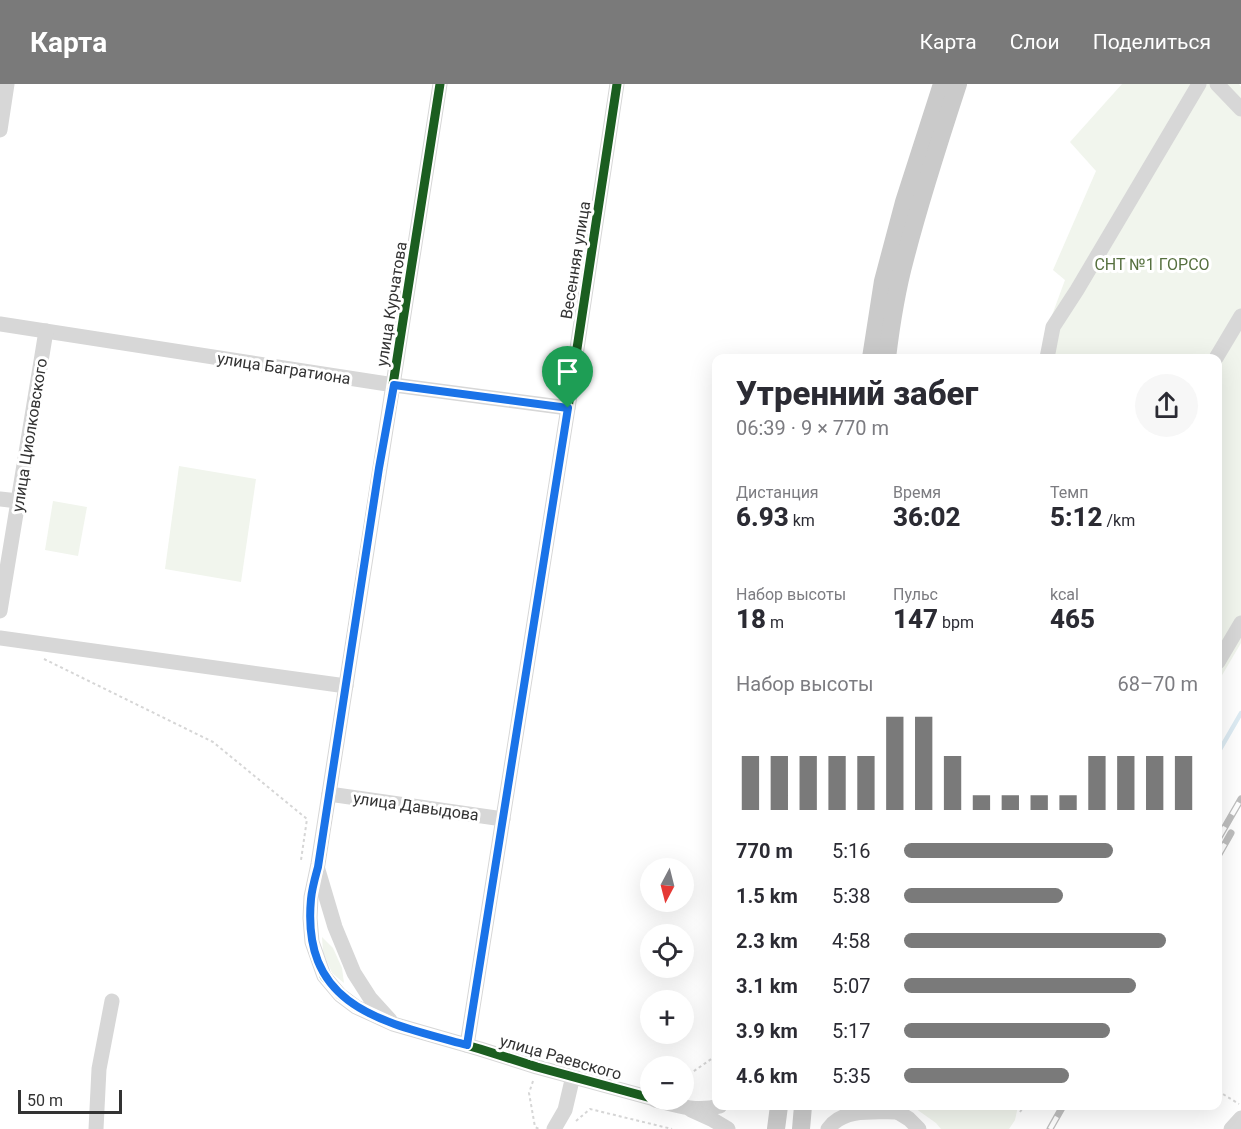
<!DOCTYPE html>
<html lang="ru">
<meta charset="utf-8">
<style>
:root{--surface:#fff;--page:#f7f7f7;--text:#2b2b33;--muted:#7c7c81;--accent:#7a7a7a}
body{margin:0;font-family:Roboto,sans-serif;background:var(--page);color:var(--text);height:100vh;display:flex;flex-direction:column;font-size:22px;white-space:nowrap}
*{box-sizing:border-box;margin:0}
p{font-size:20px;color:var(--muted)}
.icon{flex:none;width:33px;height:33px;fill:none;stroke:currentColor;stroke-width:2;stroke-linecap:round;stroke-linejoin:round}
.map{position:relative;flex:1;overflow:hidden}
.drawer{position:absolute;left:712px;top:270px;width:510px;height:756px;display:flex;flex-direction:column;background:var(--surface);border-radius:12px;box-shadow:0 6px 24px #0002}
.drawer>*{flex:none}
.needle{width:39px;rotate:187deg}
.controls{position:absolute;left:640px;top:774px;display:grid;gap:12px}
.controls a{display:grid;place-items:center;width:54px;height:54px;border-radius:50%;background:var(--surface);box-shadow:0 6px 24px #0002;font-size:30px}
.scale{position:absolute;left:18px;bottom:15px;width:104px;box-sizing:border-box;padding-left:6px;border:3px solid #333;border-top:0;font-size:16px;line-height:21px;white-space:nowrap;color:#333;-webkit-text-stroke:4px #fff;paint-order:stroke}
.pin{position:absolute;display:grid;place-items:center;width:51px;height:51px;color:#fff;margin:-62px -26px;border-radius:50% 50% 50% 0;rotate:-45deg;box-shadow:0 0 6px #0007}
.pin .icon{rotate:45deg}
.round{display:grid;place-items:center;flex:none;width:63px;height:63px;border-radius:32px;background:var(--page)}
.overview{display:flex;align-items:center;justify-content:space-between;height:102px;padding:0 24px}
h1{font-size:33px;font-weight:800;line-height:45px}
.stats{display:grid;grid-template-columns:repeat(3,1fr);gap:9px;height:102px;padding:6px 24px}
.stats div{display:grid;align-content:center}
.stats b{font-size:26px;font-weight:800}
.stats small{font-size:16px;font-weight:400}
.stats p{font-size:16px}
.chart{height:168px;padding:12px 24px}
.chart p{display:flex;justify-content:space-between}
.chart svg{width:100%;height:108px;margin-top:6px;stroke:var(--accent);stroke-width:6}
ul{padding:0 24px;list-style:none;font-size:20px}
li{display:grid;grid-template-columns:96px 72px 1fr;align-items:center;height:45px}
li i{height:15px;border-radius:8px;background:var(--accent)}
header{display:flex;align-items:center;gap:36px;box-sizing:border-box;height:84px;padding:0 30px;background:var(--accent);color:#fff}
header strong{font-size:28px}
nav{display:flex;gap:33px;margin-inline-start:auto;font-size:21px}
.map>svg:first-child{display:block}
.green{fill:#f1f5ed}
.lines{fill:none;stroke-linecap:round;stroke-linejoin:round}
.stream{stroke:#ddebf3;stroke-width:4.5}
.path{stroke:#d6d6d6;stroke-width:2;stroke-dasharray:3 3;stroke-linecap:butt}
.minor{stroke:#d7d7d7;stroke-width:15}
.major{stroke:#cacaca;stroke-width:18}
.rail-casing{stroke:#bebebe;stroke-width:7}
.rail{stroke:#fff;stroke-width:4.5;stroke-dasharray:14;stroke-linecap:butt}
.cycleway-casing{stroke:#fff;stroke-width:13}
.cycleway{stroke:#1b5e20;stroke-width:9}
.route-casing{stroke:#fff;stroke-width:12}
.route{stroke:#1a73e8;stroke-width:8}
.labels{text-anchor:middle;stroke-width:6;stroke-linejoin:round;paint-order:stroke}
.street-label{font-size:16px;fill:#333;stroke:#fff}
.park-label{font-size:16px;fill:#56703f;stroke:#fff}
</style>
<header>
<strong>Карта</strong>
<nav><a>Карта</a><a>Слои</a><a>Поделиться</a></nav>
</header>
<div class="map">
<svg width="1241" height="1045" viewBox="0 0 1241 1045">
<rect width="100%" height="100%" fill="#fff"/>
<g class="green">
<path d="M1122 0H1239L1241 3V559L1218 598V274H1040L1044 253 1065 196 1053 186 1096 87 1070 58Z"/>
<path d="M179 382 256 395 241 498 165 485Z"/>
<path d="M53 417 87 423 78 472 45 466Z"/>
<path d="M322 853 333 864 342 884 344 899 332 889 323 868Z"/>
<path d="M912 1022H1018L1015 1036 1009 1045H941L936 1039Z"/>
</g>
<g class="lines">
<path class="stream" d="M1218 669 1241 629"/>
<g class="path">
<path d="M44 575 213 658 307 735 301 776"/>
<path d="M684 994 717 971"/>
<path d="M533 997 529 1009 535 1043 539 1045"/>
<path d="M1218 1007 1239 1020"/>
<path d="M1020 1028 1024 1022"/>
<path d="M576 1037 590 1025 672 1045"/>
</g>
<g class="minor">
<path d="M440 0C400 260 358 520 318 780L311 813 310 834 312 858 324 892 340 911 356 923 393 940 480 965 537 983 651 1014"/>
<path d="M1217 0 1241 25"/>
<path d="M0 46 7 0"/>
<path d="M0 240 394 301 568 324"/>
<path d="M1047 274 1053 243 1077 206 1199 0"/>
<path d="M1216 274 1241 232"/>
<path d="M0 415 18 417"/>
<path d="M0 527 46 247"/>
<path d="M0 554 346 602"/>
<path d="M1218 578 1241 539"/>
<path d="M329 710 503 735"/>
<path d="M318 786 335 843 354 889 370 914 390 936"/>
<path d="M467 961 568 324 617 0"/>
<path d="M655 1016C678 1022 696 1028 720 1022"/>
<path d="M888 1022 909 1035 919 1045"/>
<path d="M691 1026 713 1036 728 1045"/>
<path d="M96 1045 99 985 112 917"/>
<path d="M554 1045 565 1026 573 992"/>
<path d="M828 1045C843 1024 874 1028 897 1028"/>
<path d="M1231 1045 1241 1034"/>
</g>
<g class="major">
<path d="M871 274 883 197 904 118 942 0"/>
<path d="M887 274C891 241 896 208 905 175 920 116 939 58 958 0"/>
<path d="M776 1045 779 1022"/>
<path d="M801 1045 803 1022"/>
</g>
<g class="rail-casing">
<g id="rail">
<path d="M1218 755 1241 715"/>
<path d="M1218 772 1231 749"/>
<path d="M1050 1045 1063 1022"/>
</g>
</g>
<use href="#rail" class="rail"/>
<g class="cycleway-casing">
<g id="cycleway">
<path d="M440 0C400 260 358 520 318 780L311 813 310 834 312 858 324 892 340 911 356 923 393 940 480 965 537 983 651 1014"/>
<path d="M467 961 568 324 617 0"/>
</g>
</g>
<use href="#cycleway" class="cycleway"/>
</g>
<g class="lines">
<g class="route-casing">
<path id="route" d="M394 301 568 324 467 961C383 938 301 924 311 815 312 804 315 794 318 783L379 384Z"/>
</g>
<use href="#route" class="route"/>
</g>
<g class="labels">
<g class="street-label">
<text transform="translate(575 176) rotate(-81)" y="6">Весенняя улица</text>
<text transform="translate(391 220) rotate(-81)" y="6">улица Курчатова</text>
<text transform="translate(284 284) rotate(9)" y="6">улица Багратиона</text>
<text transform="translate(29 351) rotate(-81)" y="6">улица Циолковского</text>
<text transform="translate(416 722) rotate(8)" y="6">улица Давыдова</text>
<text transform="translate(561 973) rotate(16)" y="6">улица Раевского</text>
</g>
<g class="park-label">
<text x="1152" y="186">СНТ №1 ГОРСО</text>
</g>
</g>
</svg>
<div class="controls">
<a><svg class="needle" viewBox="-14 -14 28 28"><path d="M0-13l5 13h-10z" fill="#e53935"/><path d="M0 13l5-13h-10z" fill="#7c7c81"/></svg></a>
<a><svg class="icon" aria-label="locate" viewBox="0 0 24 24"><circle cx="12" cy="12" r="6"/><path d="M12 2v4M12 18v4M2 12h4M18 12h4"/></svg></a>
<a>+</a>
<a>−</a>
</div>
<div class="scale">50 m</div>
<div class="pin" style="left:568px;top:324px;background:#1e9e55"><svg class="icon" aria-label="arrive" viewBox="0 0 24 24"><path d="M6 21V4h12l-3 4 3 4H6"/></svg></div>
<section class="drawer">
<div class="overview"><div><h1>Утренний забег</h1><p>06:39 · 9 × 770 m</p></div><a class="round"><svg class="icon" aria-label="share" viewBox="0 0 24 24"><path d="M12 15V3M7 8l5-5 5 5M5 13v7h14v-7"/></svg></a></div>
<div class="stats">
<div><p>Дистанция</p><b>6.93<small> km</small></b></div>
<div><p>Время</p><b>36:02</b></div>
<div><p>Темп</p><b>5:12<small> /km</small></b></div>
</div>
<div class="stats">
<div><p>Набор высоты</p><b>18<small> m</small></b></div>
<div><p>Пульс</p><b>147<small> bpm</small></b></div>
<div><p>kcal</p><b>465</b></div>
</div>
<div class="chart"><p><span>Набор высоты</span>68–70 m</p>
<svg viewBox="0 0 160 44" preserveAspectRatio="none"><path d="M5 44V22M15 44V22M25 44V22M35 44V22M45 44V22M55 44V6M65 44V6M75 44V22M85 44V38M95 44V38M105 44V38M115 44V38M125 44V22M135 44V22M145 44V22M155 44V22"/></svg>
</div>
<ul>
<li><b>770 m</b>5:16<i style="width:71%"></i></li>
<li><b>1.5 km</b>5:38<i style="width:54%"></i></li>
<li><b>2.3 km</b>4:58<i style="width:89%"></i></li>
<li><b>3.1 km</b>5:07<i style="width:79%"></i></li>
<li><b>3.9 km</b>5:17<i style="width:70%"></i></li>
<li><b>4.6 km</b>5:35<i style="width:56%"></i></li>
</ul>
</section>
</div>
